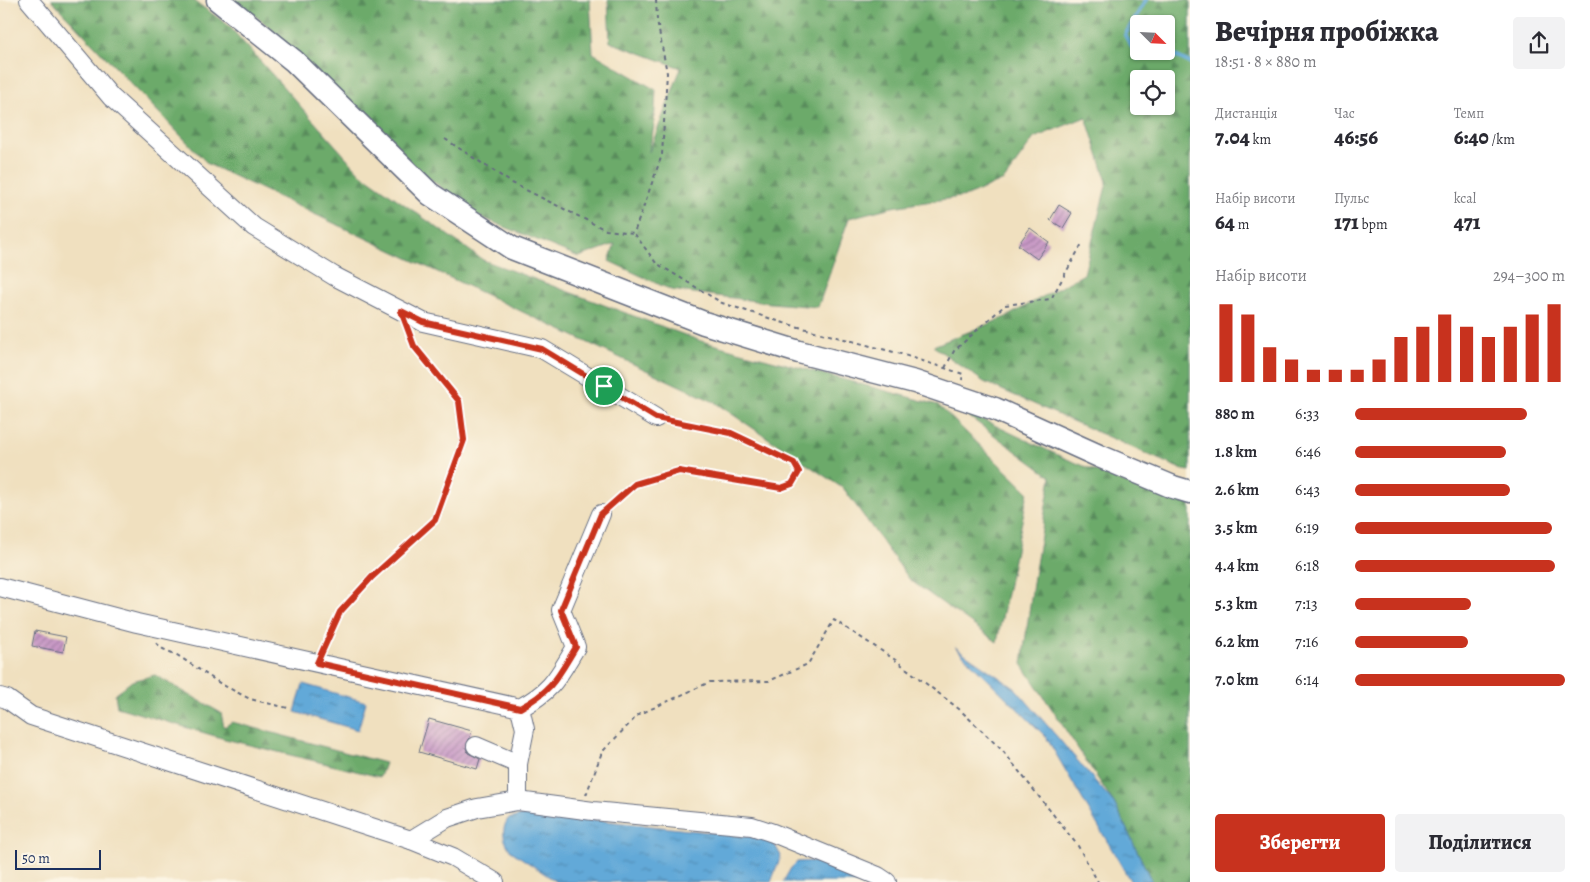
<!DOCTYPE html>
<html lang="uk">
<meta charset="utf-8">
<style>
:root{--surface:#fff;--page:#f2f2f3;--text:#2b2b33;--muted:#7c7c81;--accent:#c8321e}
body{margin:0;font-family:Alegreya,serif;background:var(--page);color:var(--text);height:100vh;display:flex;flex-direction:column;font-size:19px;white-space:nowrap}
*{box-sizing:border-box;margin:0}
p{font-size:16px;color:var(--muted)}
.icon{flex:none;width:28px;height:28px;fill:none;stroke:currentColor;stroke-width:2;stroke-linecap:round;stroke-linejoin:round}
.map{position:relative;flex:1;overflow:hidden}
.drawer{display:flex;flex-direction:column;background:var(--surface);width:400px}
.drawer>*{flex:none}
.needle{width:32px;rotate:114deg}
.tools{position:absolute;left:1130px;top:15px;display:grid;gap:10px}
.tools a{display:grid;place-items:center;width:45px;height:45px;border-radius:5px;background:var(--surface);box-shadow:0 1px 4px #0004;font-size:25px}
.scale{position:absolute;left:15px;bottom:12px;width:86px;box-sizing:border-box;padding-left:5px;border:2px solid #1b2f5e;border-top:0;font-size:14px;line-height:18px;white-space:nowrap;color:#1b2f5e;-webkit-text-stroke:4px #fcf5e5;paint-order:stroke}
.pin{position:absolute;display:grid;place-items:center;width:42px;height:42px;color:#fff;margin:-21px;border:2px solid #fff;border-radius:50%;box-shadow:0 1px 5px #0007}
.round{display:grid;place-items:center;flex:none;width:52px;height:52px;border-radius:5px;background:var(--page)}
.headline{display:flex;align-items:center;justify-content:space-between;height:85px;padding:0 25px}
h1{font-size:28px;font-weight:800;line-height:38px}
.metrics{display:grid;grid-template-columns:repeat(3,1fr);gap:8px;height:85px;padding:5px 25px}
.metrics div{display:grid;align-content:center}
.metrics b{font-size:21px;font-weight:800}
.metrics small{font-size:14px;font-weight:400}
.metrics p{font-size:14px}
.chart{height:140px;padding:10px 25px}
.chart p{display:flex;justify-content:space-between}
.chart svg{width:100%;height:90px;margin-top:5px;stroke:var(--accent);stroke-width:6}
.button{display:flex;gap:10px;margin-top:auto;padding:10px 25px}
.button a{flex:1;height:58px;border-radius:5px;background:var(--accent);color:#fff;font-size:20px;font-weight:800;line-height:58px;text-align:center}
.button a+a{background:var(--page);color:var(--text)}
ul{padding:0 25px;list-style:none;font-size:16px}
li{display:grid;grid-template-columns:80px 60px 1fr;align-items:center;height:38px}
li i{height:12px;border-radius:6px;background:var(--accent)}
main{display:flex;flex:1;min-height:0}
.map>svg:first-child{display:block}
.forest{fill:url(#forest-firs);stroke:#446c64;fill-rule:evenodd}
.water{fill:url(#water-ripples);stroke:#3e6c9b}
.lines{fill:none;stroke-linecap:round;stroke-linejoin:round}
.stream{stroke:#62a9d8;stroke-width:4}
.building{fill:url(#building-hatch)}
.minor-casing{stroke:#666d80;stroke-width:20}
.major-casing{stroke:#666d80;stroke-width:25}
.path{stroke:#666d80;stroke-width:2;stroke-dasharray:4 4;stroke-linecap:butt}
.minor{stroke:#fff;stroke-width:18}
.major{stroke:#fff;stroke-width:22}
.route-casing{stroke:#fff;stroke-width:10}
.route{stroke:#c8321e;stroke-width:6}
</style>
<main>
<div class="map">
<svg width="1190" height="882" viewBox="0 0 1190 882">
<defs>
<pattern id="forest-firs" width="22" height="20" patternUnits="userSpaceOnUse" patternTransform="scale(1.25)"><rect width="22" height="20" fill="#6caa6b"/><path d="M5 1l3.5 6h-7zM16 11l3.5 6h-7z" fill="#588b5b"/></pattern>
<pattern id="water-ripples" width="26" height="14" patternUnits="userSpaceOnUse" patternTransform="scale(1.25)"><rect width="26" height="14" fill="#62a9d8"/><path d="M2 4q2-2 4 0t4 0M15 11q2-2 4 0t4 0" fill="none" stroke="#508ab2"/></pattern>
<pattern id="building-hatch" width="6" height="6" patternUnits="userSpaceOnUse" patternTransform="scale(1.25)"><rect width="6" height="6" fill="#c797c5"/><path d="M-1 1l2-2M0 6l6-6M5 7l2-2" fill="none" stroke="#a17ca3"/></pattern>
</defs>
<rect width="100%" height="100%" fill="#fcf5e5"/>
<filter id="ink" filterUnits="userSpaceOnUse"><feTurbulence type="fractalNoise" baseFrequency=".02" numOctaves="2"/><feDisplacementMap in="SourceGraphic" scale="10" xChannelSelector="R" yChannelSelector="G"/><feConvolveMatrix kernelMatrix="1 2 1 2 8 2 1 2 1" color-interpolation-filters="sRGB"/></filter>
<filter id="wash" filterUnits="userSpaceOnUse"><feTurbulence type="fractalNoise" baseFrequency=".0096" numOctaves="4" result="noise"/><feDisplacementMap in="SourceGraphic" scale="20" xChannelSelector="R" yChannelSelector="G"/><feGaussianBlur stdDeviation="1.12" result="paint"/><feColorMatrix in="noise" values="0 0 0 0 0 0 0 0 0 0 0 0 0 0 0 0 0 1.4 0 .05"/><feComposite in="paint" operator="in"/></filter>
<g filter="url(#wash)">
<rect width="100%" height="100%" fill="#f0e0bf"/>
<g class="forest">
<path d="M51 0H193L228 25 360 173 483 260 701 341 938 405 1028 492 997 642 910 580 844 489 714 402 208 164Z"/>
<path d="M234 0H590L593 53 656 90 654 126 649 152 681 68 610 42 608 0H1190V471L1183 470 984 382 933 346 1006 317 1084 274 1107 182 1086 117 1034 138 1004 180 967 196 892 207 849 218 818 307 771 303 671 290 609 261 615 244 579 257 478 216 420 171 267 25ZM1139 24H1166V51H1139ZM1139 79H1166V106H1139Z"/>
<path d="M956 407 1062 457 1128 484 1190 501V882H1152L1114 803 1022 664 1034 576 1051 477Z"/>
<path d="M155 675 221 713 224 727 232 722 385 763 380 777 225 739 117 707 115 694 132 681Z"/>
</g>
<g class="water">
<path d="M955 647 1016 689 1114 803 1152 882H1131L1046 737Z"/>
<path d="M303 684 366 702 358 730 295 712Z"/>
<path d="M531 813 763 838 775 845 781 856 771 882H557L511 851C503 840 501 830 508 819Z"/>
<path d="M814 861 859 882H783L791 868 797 862Z"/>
</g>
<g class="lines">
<g class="stream">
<path d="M1146 0 1125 35 1138 58 1158 51"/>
<path d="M1165 51 1190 63"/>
</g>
</g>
<g id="blocks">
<g class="building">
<path d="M1059 205 1072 213 1063 228 1050 220Z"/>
<path d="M1030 228 1049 242 1037 259 1018 245Z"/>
<path d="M35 631 66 637 63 652 32 646Z"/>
<path d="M429 719 472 731 466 748 468 753 480 759 477 769 419 752Z"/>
</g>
</g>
</g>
<g filter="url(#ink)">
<use href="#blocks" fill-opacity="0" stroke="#666d80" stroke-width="1"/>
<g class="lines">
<g class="minor-casing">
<g id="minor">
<path d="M29 0 111 97 254 227 334 276 423 322 542 349 656 418"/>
<path d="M0 587 137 623 520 708C553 690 557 678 576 647L561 610 601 514"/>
<path d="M0 697 7 699 31 716 411 840 453 857 495 882"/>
<path d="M476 746 518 764"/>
<path d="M518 801V764L525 729 520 708"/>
<path d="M411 840 447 818 477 808 518 801 593 811 752 826 773 833 878 876 887 882"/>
</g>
</g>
<g class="major-casing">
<path id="major" d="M218 0 294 61 430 194 512 248 704 323 799 352 915 382 995 409 1099 456 1173 487 1190 492"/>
</g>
<g class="path">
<path d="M656 0 657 20 667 73 662 155 634 233 656 263 722 303 784 323 901 354 963 374 962 380"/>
<path d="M445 139 512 183 606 230 634 233"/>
<path d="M945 368 954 351 1005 305 1051 299 1083 242"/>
<path d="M612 505 635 484 679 471 781 489 792 484 799 472 794 463 731 433 669 421"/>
<path d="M156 643 163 649 177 655 221 684 250 699 288 708"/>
<path d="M323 649 341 612 372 577 435 520 464 440 459 401 414 346 408 331"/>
<path d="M586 795 602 752 638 715 710 682 769 681 808 664 834 620 894 659 959 709 1003 751 1078 846 1098 882"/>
</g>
<use href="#minor" class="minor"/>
<use href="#major" class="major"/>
</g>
</g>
<g class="lines" filter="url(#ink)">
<g class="route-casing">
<path id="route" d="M401 311 423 322 542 349 656 418 731 433 794 463 799 472 792 484 781 488 679 471 635 484 601 514 561 610 576 647C557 678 553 690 520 708L317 663 340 612 372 577 435 520 464 440 459 401 414 346Z"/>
</g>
<use href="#route" class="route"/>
</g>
</svg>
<div class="tools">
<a><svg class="needle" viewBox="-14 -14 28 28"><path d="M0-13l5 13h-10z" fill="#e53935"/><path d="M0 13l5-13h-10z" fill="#7c7c81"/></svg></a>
<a><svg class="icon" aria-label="locate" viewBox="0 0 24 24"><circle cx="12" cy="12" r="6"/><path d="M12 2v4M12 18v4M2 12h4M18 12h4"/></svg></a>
</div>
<div class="scale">50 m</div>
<div class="pin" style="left:604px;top:386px;background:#1e9e55"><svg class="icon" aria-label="arrive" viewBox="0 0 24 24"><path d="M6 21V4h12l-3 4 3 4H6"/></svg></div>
</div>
<section class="drawer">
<div class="headline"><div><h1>Вечірня пробіжка</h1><p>18:51 · 8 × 880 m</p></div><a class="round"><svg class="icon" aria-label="share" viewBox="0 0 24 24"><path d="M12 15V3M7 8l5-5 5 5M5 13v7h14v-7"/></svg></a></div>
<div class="metrics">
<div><p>Дистанція</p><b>7.04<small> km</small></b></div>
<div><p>Час</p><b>46:56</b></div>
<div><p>Темп</p><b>6:40<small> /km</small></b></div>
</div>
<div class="metrics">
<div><p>Набір висоти</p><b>64<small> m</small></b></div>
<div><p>Пульс</p><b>171<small> bpm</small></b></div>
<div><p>kcal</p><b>471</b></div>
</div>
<div class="chart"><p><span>Набір висоти</span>294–300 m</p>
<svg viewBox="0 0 160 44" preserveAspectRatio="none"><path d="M5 44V6M15 44V11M25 44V27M35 44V33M45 44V38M55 44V38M65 44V38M75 44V33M85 44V22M95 44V17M105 44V11M115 44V17M125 44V22M135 44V17M145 44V11M155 44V6"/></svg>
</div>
<ul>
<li><b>880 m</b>6:33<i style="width:82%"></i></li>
<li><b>1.8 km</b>6:46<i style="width:72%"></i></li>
<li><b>2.6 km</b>6:43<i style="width:74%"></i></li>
<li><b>3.5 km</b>6:19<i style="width:94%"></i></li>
<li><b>4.4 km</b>6:18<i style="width:95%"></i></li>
<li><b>5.3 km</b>7:13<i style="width:55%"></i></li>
<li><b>6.2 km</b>7:16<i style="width:54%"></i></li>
<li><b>7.0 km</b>6:14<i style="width:100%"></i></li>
</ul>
<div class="button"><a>Зберегти</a><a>Поділитися</a></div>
</section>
</main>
